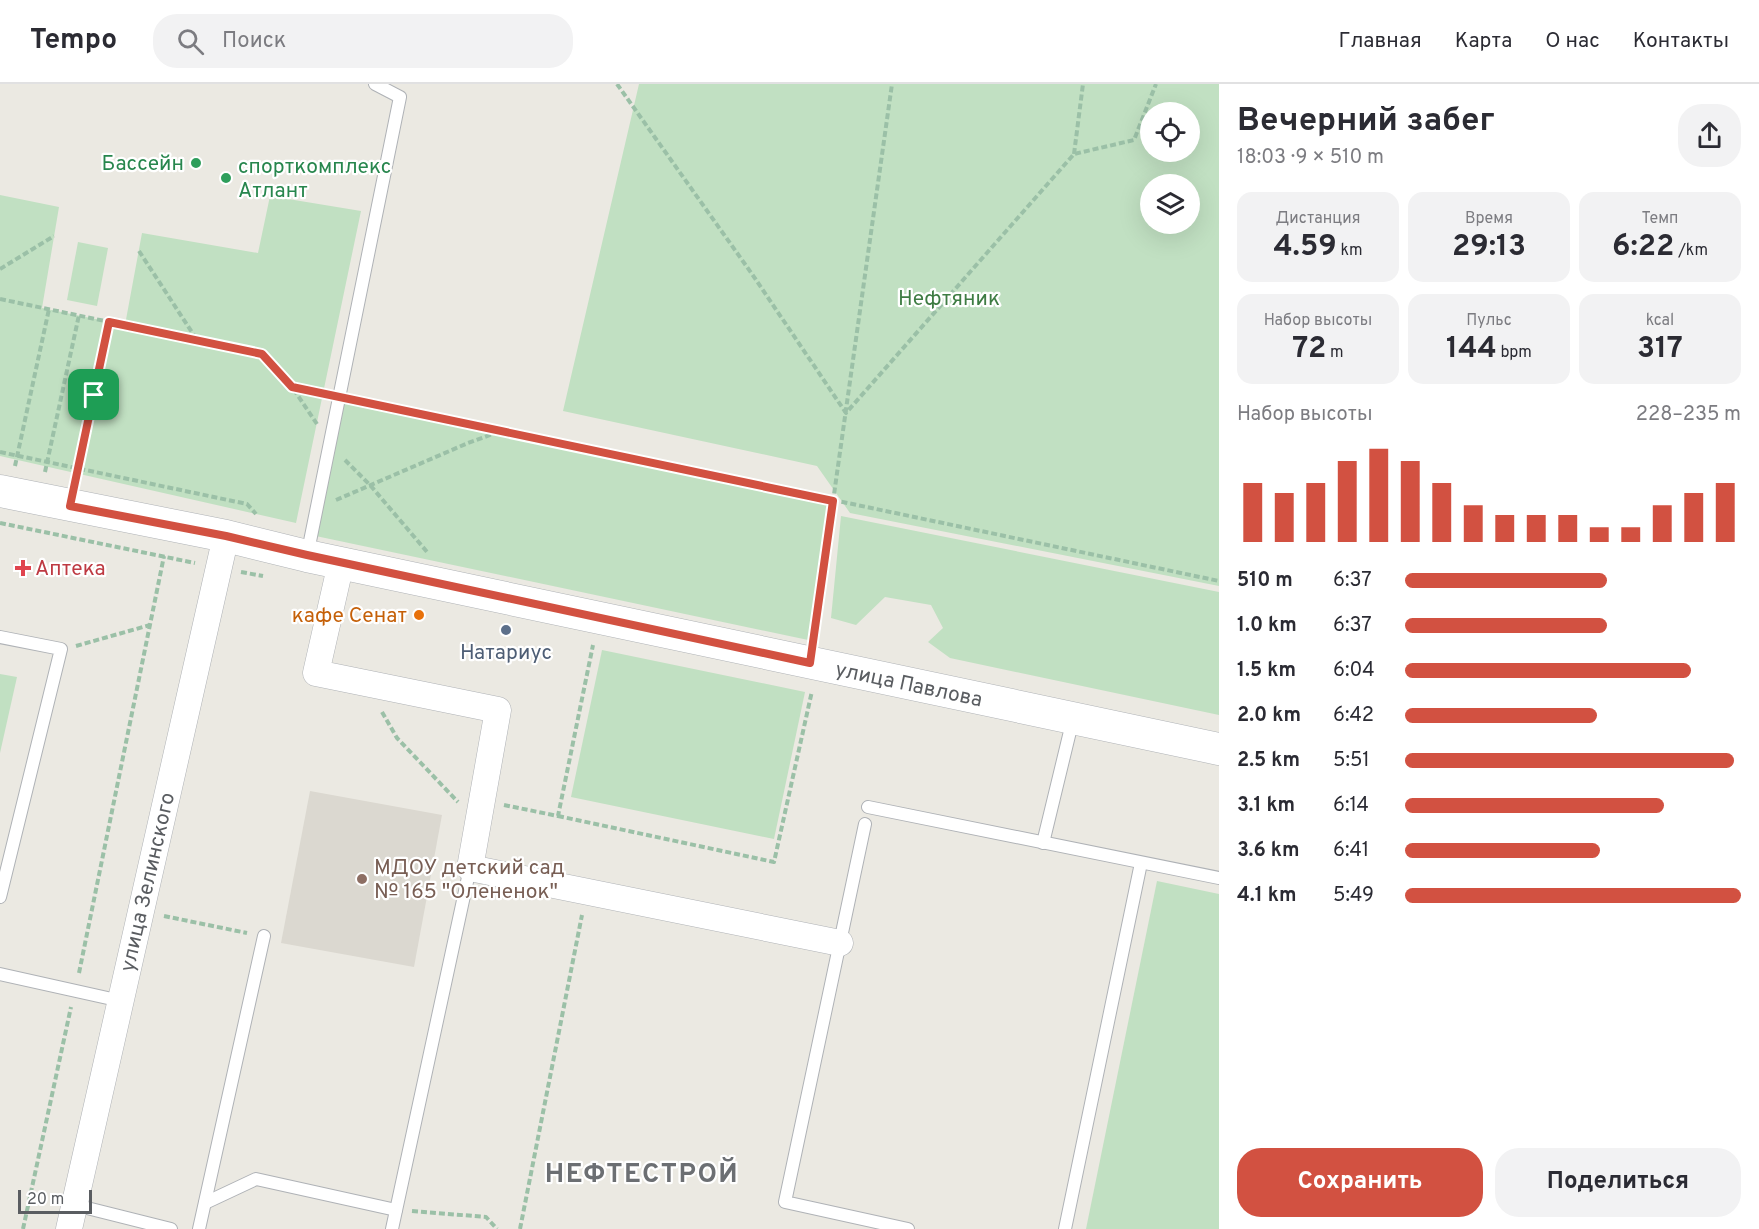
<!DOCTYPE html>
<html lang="ru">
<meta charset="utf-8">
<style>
:root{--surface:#fff;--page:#f2f2f3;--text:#2b2b33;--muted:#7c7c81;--line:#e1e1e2;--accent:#d25141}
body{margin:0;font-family:Overpass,sans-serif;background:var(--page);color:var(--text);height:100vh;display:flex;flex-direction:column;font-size:22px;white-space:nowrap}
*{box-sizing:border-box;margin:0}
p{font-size:20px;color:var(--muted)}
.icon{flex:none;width:33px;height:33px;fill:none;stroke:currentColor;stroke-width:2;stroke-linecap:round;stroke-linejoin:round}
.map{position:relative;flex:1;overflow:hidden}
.side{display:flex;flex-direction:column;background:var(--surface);width:540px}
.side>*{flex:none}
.fabs{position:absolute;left:1140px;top:18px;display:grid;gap:12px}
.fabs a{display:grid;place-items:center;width:60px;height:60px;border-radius:50%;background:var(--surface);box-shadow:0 6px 24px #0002;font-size:30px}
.scale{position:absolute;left:18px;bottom:15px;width:74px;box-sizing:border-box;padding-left:6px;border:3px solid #5a5d61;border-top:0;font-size:16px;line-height:21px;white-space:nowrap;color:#5a5d61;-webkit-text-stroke:4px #fff;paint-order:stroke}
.pin{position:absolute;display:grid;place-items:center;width:51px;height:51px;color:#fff;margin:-26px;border-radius:12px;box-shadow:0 3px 9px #0006}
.round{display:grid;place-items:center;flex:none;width:63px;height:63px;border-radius:24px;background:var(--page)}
.summary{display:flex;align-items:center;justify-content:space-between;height:102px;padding:0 18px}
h1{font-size:33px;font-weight:700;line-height:45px}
.stats{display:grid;grid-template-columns:repeat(3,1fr);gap:9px;height:102px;padding:6px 18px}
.stats div{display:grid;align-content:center;border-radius:15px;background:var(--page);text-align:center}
.stats b{font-size:30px;font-weight:700}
.stats small{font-size:16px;font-weight:400}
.stats p{font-size:16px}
.chart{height:168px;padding:12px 18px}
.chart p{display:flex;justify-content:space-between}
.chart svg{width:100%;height:108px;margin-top:6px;stroke:var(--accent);stroke-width:6}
.cta{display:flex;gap:12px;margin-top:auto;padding:12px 18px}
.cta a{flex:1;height:69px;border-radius:24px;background:var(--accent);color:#fff;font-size:24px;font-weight:700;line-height:69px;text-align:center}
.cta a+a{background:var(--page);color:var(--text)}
ul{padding:0 18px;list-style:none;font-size:20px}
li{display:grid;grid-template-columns:96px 72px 1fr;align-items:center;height:45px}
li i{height:15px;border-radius:8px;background:var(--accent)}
header{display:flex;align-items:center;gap:36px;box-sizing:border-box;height:84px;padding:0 30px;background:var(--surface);border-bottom:2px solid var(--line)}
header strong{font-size:28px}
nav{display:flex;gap:33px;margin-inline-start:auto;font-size:21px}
.search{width:420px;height:54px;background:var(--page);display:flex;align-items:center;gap:15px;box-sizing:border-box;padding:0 21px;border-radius:24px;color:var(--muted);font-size:22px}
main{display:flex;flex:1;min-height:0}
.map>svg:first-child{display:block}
.education{fill:#dbd8d0}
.green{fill:#c1e0c2;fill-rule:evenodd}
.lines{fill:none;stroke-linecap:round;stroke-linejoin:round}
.service-casing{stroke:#afb2b6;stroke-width:14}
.minor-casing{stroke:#afb2b6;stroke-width:27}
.tertiary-casing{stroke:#afb2b6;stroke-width:33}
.path{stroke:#9bc0a7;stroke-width:4;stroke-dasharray:6 3;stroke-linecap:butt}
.service{stroke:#fff;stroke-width:12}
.minor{stroke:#fff;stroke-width:26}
.tertiary{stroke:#fff;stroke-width:32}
.route-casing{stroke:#fff;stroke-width:12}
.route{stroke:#d25141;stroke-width:8}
.leisure-dot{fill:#2e9e5b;stroke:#fff;stroke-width:2}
.health-dot{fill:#e0444e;stroke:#fff;stroke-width:2}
.food-dot{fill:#e8710a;stroke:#fff;stroke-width:2}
.service-dot{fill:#5c6f8a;stroke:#fff;stroke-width:2}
.education-dot{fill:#8d6e63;stroke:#fff;stroke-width:2}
.labels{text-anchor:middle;stroke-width:4.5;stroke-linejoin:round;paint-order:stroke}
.leisure-label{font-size:21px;fill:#27864d;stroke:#fff;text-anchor:end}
.park-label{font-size:21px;fill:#3e7c43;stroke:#fff}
.health-label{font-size:21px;fill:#be3a42;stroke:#fff;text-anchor:start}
.food-label{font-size:21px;fill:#c56008;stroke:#fff;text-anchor:end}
.service-label{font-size:21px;fill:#4e5e75;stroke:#fff}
.street-label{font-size:21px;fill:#5a5d61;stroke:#fff}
.education-label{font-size:21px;fill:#785e54;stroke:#fff;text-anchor:start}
.district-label{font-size:27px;font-weight:bold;letter-spacing:1.5px;fill:#6c6f73;stroke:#fff}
</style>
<header>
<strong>Tempo</strong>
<div class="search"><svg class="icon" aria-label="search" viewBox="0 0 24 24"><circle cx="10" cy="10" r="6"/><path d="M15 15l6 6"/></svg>Поиск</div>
<nav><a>Главная</a><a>Карта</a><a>О нас</a><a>Контакты</a></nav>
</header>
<main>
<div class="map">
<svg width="1219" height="1145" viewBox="0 0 1219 1145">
<rect width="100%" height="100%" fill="#ebe9e2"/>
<path class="education" d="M310 707 442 731 414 883 281 859Z"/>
<g class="green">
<path d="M639 0H1219V502L850 429 817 382 563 327ZM1150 28H1190V68H1150ZM1150 100H1190V140H1150Z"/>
<path d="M0 111 59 123 42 224 125 241 142 149 258 169 270 112 361 127 296 439 0 372Z"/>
<path d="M78 158 108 164 97 222 67 216Z"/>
<path d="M339 312 833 417 813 557 311 451Z"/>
<path d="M841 432 1219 508V631L950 574 928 558 943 544 931 521 885 513 856 541 831 534Z"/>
<path d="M602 566 805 608 774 755 571 713Z"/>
<path d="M0 590 17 593 0 669Z"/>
<path d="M1157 797 1219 810V1145H1086Z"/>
</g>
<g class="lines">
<g class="service-casing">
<g id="service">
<path d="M307 472 400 13 375 0"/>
<path d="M0 553 61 565 0 813"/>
<path d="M868 723 1219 794"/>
<path d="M865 740 785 1118 908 1145"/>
<path d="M1043 759 1073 635"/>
<path d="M0 890 121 917"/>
<path d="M205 1119 256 1095 396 1126"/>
<path d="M75 1121 171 1145"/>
<path d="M199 1145 264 852"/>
<path d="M392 1145 470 784"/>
<path d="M1065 1145 1141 779"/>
</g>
</g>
<g class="minor-casing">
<g id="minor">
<path d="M341 479 316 589 498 626 470 784 840 859"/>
<path d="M69 1145 226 452"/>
</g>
</g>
<g class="tertiary-casing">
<path id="tertiary" d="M0 407 226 452 307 472 1219 665"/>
</g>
<g class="path">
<path d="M617 0 752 190 846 329 1074 70 1134 56 1156 0"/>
<path d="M1074 70 1083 0"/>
<path d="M139 167 197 256"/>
<path d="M0 185 54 152"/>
<path d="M0 215 262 270 292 303 317 340"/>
<path d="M292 303 323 309"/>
<path d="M357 316 1219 497"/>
<path d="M0 368 247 420 256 430"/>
<path d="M345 376 370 401 428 469"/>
<path d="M15 382 49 225"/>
<path d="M45 388 79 231"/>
<path d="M76 395 109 238"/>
<path d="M336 416 468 359 501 347"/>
<path d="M0 439 195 479"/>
<path d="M241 488 263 492"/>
<path d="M814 552 892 0"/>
<path d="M76 562 150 541"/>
<path d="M382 628 397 654 458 718"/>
<path d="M504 721 558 732 593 561"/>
<path d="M558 732 774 778 812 607"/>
<path d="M164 832 247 849"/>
<path d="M79 889 164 472"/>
<path d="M412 1127 486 1133 497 1145"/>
<path d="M23 1145 71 923"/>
<path d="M520 1145 582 831"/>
</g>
<use href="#service" class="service"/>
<use href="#minor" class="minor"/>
<use href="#tertiary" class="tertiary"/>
</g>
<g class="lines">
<g class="route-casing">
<path id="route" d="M109 238 262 270 292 303 833 417 810 579 307 471 226 452 70 422Z"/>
</g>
<use href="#route" class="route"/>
</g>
<g class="leisure-dot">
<circle cx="196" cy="79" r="6"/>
<circle cx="226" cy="94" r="6"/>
</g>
<path class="health-dot" d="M20 475h6v6h6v6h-6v6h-6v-6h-6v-6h6z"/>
<circle class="food-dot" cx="419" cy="531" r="6"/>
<circle class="service-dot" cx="506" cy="546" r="6"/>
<circle class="education-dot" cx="362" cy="795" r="6"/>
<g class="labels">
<g class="leisure-label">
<text x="184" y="86">Бассейн</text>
<text x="238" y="89" text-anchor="start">спорткомплекс<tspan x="238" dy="24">Атлант</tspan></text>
</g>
<g class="park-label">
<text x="949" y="221">Нефтяник</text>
</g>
<g class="health-label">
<text x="35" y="491">Аптека</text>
</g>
<g class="food-label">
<text x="407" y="538">кафе Сенат</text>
</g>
<g class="service-label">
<text x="506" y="575">Натариус</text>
</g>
<g class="street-label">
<text transform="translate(909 600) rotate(12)" y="7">улица Павлова</text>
<text transform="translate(147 798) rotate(-77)" y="7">улица Зелинского</text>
</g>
<g class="education-label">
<text x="374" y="790">МДОУ детский сад<tspan x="374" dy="24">№ 165 "Олененок"</tspan></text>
</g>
<g class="district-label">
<text x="642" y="1098">НЕФТЕСТРОЙ</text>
</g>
</g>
</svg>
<div class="fabs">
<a><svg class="icon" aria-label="locate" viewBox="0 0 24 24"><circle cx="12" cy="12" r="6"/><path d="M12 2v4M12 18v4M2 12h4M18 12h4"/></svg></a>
<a><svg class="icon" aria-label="layers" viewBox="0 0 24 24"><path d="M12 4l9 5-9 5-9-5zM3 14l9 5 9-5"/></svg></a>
</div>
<div class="scale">20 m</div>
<div class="pin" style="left:94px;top:311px;background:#1e9e55"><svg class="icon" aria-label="arrive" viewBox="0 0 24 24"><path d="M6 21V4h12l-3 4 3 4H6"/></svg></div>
</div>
<section class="side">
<div class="summary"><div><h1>Вечерний забег</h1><p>18:03 · 9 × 510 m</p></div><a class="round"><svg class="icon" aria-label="share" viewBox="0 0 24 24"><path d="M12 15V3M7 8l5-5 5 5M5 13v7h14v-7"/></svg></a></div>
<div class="stats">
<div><p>Дистанция</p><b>4.59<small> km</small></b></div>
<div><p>Время</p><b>29:13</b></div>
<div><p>Темп</p><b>6:22<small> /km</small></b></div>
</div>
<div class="stats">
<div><p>Набор высоты</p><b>72<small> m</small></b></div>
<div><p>Пульс</p><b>144<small> bpm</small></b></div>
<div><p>kcal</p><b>317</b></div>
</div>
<div class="chart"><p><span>Набор высоты</span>228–235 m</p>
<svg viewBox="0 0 160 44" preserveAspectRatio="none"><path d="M5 44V20M15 44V24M25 44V20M35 44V11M45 44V6M55 44V11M65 44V20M75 44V29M85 44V33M95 44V33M105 44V33M115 44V38M125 44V38M135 44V29M145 44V24M155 44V20"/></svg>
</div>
<ul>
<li><b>510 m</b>6:37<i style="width:60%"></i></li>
<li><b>1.0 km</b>6:37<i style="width:60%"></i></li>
<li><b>1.5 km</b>6:04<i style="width:85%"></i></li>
<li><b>2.0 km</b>6:42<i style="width:57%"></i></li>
<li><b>2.5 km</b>5:51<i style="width:98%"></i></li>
<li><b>3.1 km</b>6:14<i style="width:77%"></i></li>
<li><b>3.6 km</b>6:41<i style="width:58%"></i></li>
<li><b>4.1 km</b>5:49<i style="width:100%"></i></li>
</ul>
<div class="cta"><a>Сохранить</a><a>Поделиться</a></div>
</section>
</main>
